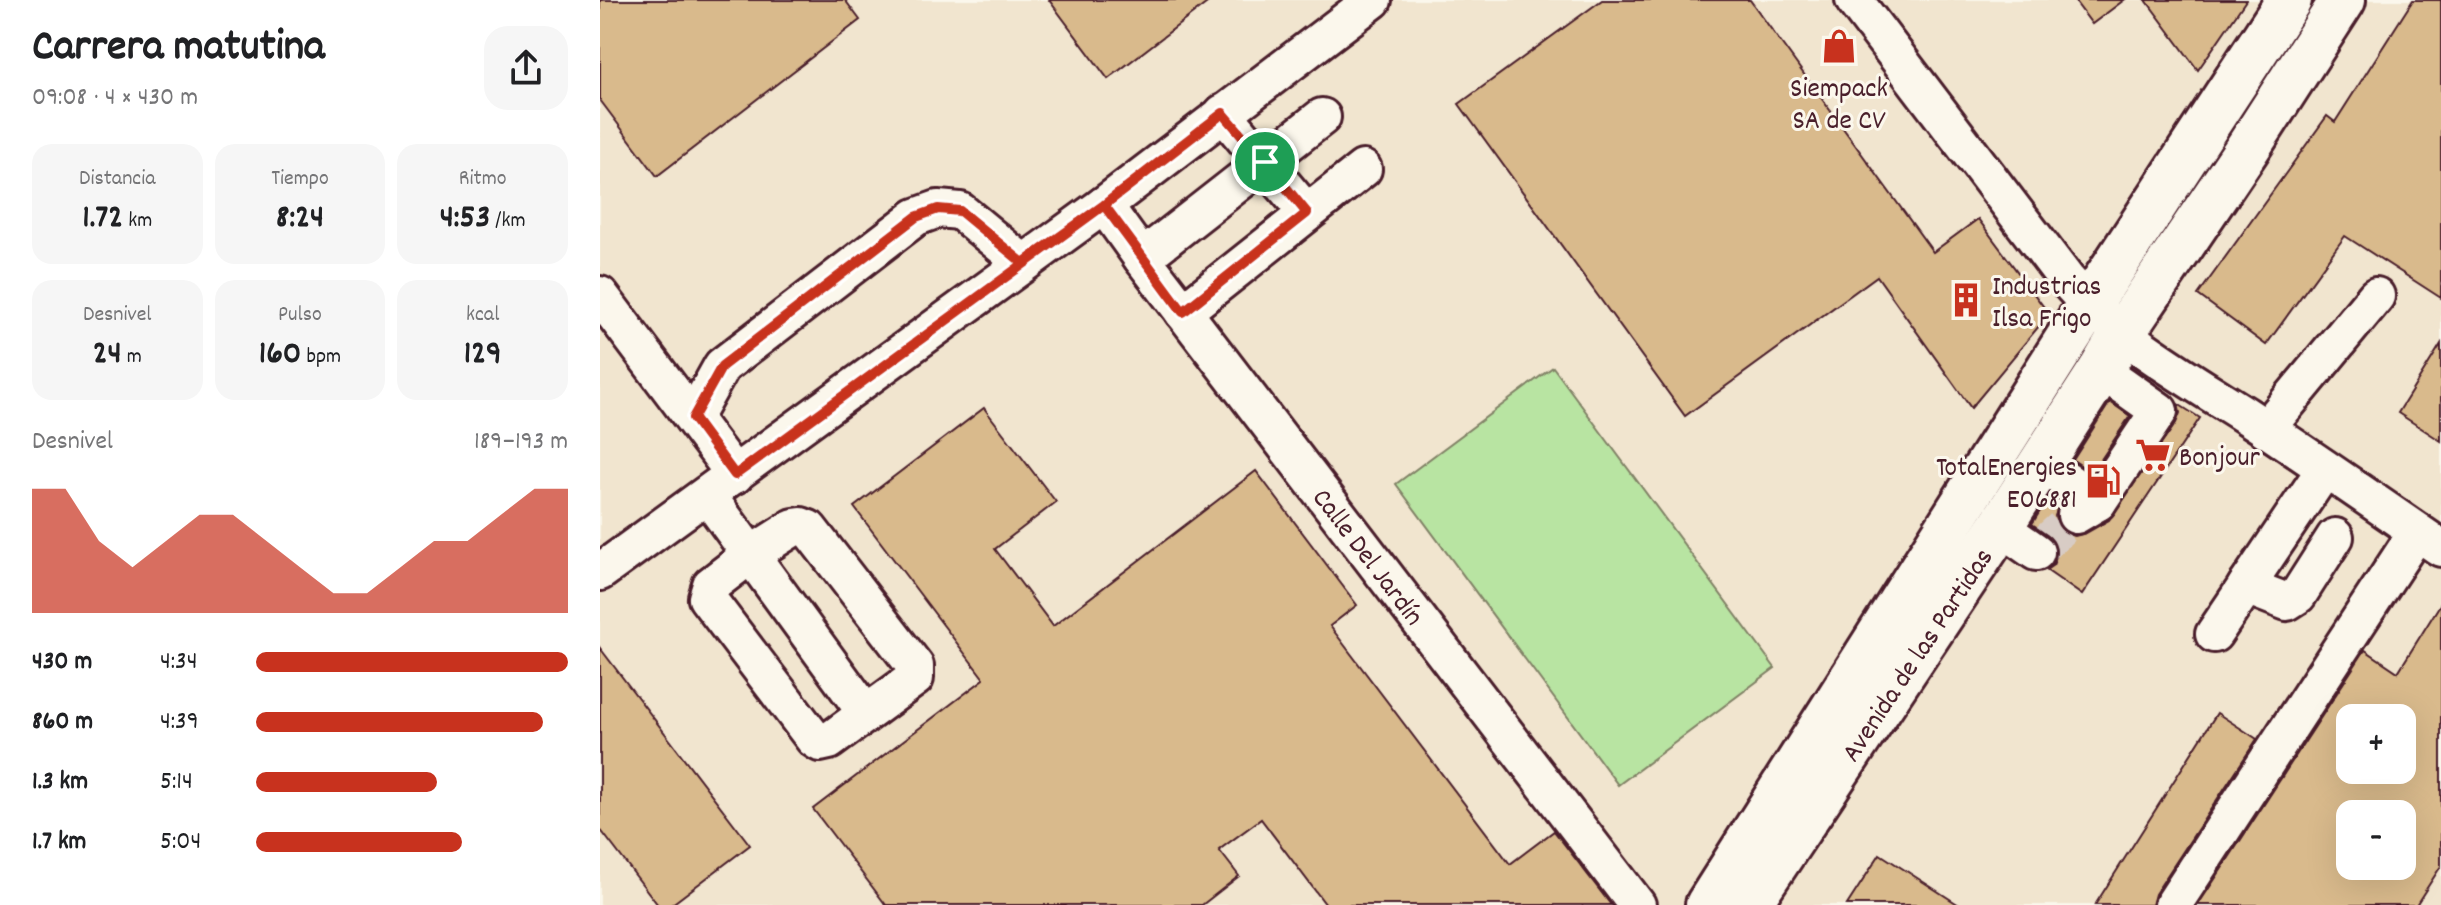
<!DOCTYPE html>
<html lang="es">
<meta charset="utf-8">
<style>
:root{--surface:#fff;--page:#f6f6f6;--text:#202124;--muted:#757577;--accent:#c8321e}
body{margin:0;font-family:Dekko,sans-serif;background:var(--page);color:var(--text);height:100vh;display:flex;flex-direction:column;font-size:30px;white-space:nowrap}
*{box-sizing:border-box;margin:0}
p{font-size:26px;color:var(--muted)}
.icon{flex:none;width:44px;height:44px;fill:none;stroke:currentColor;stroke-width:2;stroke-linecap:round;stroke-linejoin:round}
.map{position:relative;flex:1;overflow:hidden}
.sheet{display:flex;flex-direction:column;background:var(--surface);width:600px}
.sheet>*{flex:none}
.tools{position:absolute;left:1736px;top:704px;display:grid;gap:16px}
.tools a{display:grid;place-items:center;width:80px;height:80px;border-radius:16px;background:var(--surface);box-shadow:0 8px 32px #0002;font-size:40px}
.pin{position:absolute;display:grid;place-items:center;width:68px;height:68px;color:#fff;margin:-34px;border:4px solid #fff;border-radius:50%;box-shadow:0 2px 8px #0007}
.round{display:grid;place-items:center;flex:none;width:84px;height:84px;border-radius:24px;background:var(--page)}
.overview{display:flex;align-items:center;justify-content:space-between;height:136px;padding:0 32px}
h1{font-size:44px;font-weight:700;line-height:60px}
.metrics{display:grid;grid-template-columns:repeat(3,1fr);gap:12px;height:136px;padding:8px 32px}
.metrics div{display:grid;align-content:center;border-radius:20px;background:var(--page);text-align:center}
.metrics b{font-size:34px;font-weight:700}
.metrics small{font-size:22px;font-weight:400}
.metrics p{font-size:22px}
.chart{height:224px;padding:16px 32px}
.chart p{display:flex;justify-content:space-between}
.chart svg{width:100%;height:144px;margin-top:8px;fill:var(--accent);opacity:.7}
ul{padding:0 32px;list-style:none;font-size:26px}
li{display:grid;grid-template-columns:128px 96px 1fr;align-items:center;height:60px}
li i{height:20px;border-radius:10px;background:var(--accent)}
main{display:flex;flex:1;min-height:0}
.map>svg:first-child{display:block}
.built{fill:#f1e5cf;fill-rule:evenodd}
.green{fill:#b8e4a2;stroke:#818266;stroke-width:2}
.building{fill:#d9ba8c;stroke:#4a1f2b;stroke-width:2;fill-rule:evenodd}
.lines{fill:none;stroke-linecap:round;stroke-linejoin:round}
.minor-tunnel{stroke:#d8ccc5;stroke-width:36;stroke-dasharray:36 18;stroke-linecap:butt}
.minor-casing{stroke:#4a1f2b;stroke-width:42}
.major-casing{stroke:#4a1f2b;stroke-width:50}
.minor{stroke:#fbf7ec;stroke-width:36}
.major{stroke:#fbf7ec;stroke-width:44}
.route-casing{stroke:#fff;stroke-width:16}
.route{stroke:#c8321e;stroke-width:10}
.labels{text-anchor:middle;stroke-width:6;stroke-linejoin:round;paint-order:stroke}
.poi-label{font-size:28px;fill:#4a1f2b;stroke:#fbf7ec;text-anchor:start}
.street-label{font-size:28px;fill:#4a1f2b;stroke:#fbf7ec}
</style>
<main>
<section class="sheet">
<div class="overview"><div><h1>Carrera matutina</h1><p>09:08 · 4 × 430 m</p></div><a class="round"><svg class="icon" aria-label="share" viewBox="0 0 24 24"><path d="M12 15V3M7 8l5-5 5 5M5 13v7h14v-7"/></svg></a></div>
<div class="metrics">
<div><p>Distancia</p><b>1.72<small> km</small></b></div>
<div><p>Tiempo</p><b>8:24</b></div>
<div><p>Ritmo</p><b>4:53<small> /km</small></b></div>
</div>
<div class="metrics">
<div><p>Desnivel</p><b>24<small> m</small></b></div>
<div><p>Pulso</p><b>160<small> bpm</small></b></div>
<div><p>kcal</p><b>129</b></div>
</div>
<div class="chart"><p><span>Desnivel</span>189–193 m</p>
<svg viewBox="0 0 160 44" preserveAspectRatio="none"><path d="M0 44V6L10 6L20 22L30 30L40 22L50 14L60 14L70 22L80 30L90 38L100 38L110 30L120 22L130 22L140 14L150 6L160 6V44z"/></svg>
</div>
<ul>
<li><b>430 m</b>4:34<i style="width:100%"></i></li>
<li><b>860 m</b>4:39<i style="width:92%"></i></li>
<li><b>1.3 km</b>5:14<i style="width:58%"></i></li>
<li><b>1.7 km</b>5:04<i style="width:66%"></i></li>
</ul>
</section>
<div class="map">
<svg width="1841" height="905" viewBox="0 0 1841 905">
<rect width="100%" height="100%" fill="#fbf7ec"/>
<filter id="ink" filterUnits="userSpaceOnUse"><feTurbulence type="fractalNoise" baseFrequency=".0125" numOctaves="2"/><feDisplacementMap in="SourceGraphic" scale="16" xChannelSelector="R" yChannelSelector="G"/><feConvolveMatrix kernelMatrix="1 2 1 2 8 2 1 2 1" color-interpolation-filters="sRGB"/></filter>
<g filter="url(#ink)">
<path class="built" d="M0 0H1841V905H0ZM1750 718H1802V770H1750ZM1750 814H1802V866H1750Z"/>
<path class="green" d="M953 367 1175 668 1018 785 796 484Z"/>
<g class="building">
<path d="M0 0H245L260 20 57 176 0 100Z"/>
<path d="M449 0H611L508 79Z"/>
<path d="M1002 0H1150L1333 252 1378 219 1449 314 1371 408 1277 276 1085 416 859 104Z"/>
<path d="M1474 0H1524L1492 24Z"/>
<path d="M1546 0H1646L1598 70Z"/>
<path d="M1813 0H1841V298L1745 236 1666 345 1598 295 1727 116 1735 122Z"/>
<path d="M1841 344V441L1798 413Z"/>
<path d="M1510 402 1530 416 1492 473 1473 460Z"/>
<path d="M1578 404 1600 418 1482 595 1446 570 1453 565 1457 555 1455 544 1448 535 1432 524 1450 495 1460 502 1455 516 1458 526 1466 534 1475 536 1486 533 1509 520 1576 423 1580 413Z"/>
<path d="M384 408 456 502 395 549 453 626 656 471 757 605 730 626 910 864 954 831 1011 905H726L661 819 619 850 639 876 602 905H286L213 809 384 679 254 507Z"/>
<path d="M1841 603V866L1816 905H1598L1765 650 1798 672ZM1750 718H1802V770H1750ZM1750 814H1802V866H1750Z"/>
<path d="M0 648 150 845 71 905H58L0 829Z"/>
<path d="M1617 713 1657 739 1555 894 1552 905H1495Z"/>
<path d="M1280 854 1359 905H1247Z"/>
</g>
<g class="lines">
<path class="minor-tunnel" d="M1436 552 1476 515"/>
<g class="minor-casing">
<g id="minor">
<path d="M1254 0 1466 279C1516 339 1585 376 1650 418 1714 460 1777 504 1841 548"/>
<path d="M623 113 707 213"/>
<path id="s1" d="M504 205 542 258 1037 905"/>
<path d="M542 258 722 117"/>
<path d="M0 295 135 475"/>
<path d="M583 312 763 169"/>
<path d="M93 418 122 366 316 217 338 209 360 211 423 263"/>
<path d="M1666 429 1776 296"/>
<path d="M1440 463 1498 502 1476 515"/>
<path d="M107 495 266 713"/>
<path d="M1498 502 1559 411 1501 370"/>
<path d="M201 526 209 529 315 666V678L229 741 220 743 214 739 107 598 111 585 150 555 194 527Z"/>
<path d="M1400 527 1436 552"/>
<path d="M0 572 504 205 773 0"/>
<path d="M1646 586 1687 602 1698 595 1735 537"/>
<path d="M1614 634 1725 469"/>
<path d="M1573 905 1817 532"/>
</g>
</g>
<g class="major-casing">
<g id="major">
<path d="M1108 905 1489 305 1689 0"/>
<path id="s2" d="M1148 905 1400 527 1501 370 1522 334 1647 149 1743 0"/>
</g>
</g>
<use href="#minor" class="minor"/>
<use href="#major" class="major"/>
</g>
</g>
<g class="lines" filter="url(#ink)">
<g class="route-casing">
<path id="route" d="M665 162 623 113 504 205 423 263 360 211 338 209 316 217 122 366 93 418 135 475 504 205 583 312 707 213 665 162"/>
</g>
<use href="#route" class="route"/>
</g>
<defs>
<g id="shop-bare" transform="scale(2.76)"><path d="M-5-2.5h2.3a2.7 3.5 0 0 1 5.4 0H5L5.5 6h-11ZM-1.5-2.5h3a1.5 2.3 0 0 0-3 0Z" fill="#c8321e" stroke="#fbf7ec" stroke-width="2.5" paint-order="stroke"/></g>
<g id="building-bare" transform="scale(2.76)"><path d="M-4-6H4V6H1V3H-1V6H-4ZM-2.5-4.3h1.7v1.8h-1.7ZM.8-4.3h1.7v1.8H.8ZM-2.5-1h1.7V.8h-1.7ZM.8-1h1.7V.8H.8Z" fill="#c8321e" stroke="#fbf7ec" stroke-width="2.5" paint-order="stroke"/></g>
<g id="supermarket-bare" transform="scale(2.76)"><path d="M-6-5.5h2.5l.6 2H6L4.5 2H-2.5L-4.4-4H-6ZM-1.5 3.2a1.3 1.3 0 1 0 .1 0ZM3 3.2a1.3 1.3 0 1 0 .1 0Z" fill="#c8321e" stroke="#fbf7ec" stroke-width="2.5" paint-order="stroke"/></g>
<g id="fuel-bare" transform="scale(2.76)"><path d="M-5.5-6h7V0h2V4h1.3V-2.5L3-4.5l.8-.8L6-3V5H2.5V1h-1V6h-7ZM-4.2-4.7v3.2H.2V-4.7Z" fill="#c8321e" stroke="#fbf7ec" stroke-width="2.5" paint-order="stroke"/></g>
</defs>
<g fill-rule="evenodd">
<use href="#shop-bare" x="1239" y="46"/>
<use href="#building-bare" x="1366" y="300"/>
<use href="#supermarket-bare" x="1553" y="455"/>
<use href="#fuel-bare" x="1503" y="481"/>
</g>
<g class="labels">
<g class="poi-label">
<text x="1239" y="96" text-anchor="middle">Siempack<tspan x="1239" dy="32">SA de CV</tspan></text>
<text x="1392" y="294">Industrias<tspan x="1392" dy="32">Ilsa Frigo</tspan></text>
<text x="1579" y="465">Bonjour</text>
<text x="1477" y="475" text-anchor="end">TotalEnergies<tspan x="1477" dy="32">E06881</tspan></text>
</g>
<g class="street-label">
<text dy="10" stroke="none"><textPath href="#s1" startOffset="440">Calle Del Jardín</textPath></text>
<text dy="10" stroke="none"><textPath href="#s2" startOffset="302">Avenida de las Partidas</textPath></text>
</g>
</g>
</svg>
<div class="tools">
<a>+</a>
<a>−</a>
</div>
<div class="pin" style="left:665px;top:162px;background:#1e9e55"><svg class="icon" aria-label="arrive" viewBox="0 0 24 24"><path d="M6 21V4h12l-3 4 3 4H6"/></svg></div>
</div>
</main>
